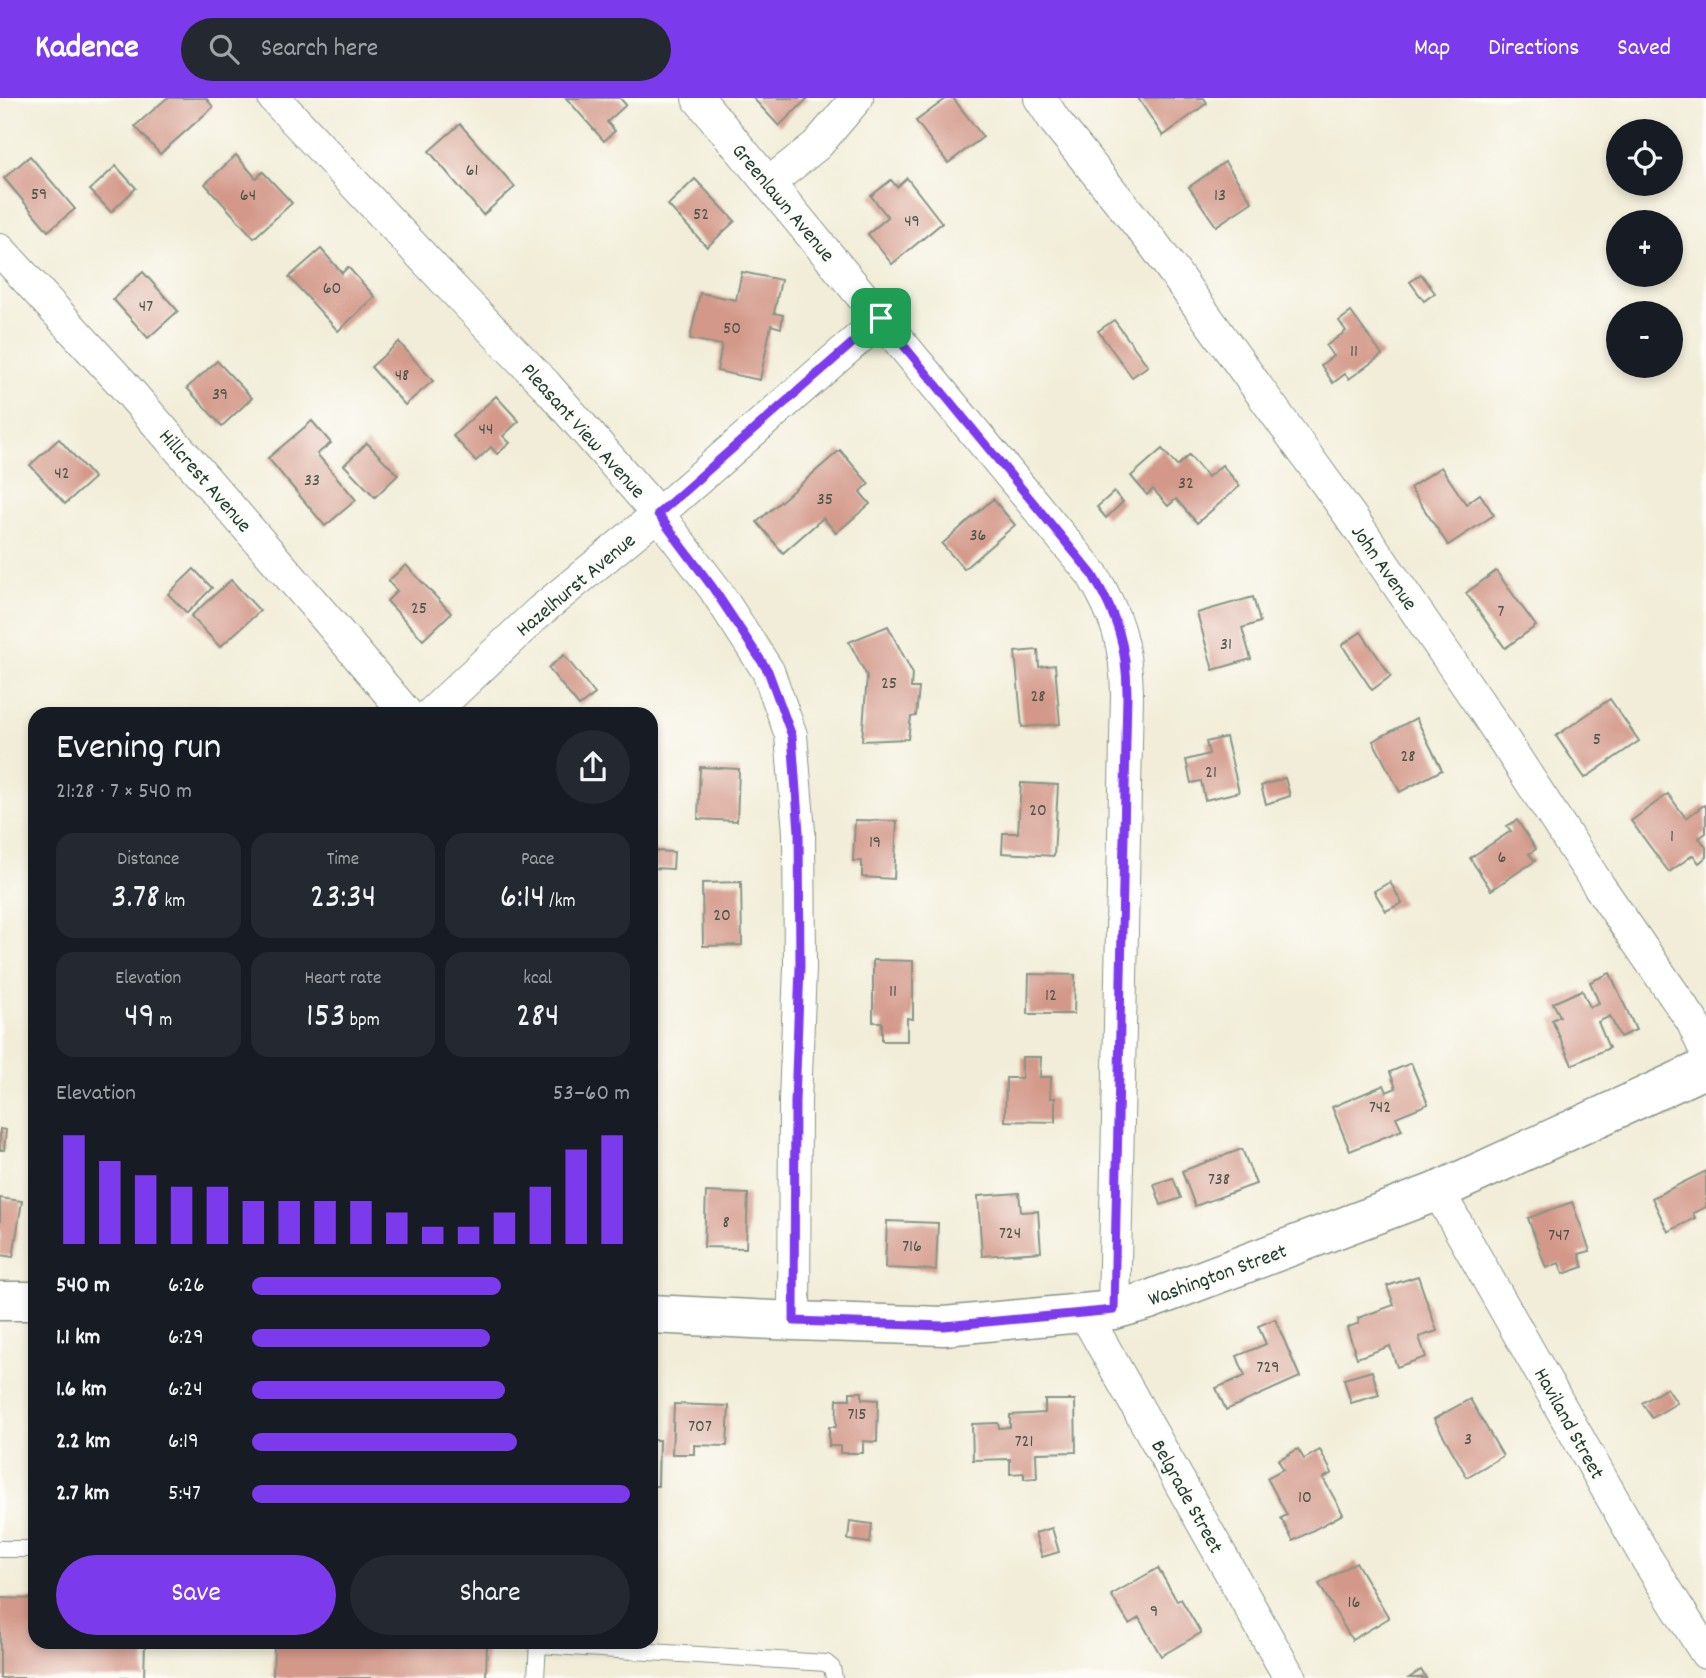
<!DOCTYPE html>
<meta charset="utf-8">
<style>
:root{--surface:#171b24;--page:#242831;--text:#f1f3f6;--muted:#9ea1a6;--accent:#7c3aed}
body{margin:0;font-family:Dekko,sans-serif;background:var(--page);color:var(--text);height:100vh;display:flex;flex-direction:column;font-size:26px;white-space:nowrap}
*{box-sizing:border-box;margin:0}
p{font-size:23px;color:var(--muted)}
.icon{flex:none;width:38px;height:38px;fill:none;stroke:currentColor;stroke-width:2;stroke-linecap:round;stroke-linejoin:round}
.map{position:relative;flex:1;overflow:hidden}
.drawer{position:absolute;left:28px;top:609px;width:630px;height:942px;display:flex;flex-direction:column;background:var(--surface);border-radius:21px;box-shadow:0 4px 10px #0003}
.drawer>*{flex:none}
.fabs{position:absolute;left:1606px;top:21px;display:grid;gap:14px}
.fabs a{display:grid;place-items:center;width:77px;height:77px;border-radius:50%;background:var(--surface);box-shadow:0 4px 10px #0003;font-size:35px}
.pin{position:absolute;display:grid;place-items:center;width:60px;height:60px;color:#fff;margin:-30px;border-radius:14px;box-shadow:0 4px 10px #0006}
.round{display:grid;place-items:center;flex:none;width:74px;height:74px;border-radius:37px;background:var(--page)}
.summary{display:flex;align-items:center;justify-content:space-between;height:119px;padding:0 28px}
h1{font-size:38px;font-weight:600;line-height:52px}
.figures{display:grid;grid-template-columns:repeat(3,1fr);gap:10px;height:119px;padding:7px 28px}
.figures div{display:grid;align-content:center;border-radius:18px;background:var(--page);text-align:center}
.figures b{font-size:35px;font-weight:600}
.figures small{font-size:19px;font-weight:400}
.figures p{font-size:19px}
.chart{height:196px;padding:14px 28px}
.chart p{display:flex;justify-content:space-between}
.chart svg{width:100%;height:126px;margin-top:7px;stroke:var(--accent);stroke-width:6}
.primary-button{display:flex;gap:14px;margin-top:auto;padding:14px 28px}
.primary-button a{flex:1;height:80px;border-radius:42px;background:var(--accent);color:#fff;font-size:28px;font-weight:600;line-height:80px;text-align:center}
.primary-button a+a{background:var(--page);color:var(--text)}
ul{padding:0 28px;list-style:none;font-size:23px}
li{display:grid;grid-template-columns:112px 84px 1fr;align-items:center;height:52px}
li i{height:18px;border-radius:9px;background:var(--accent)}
header{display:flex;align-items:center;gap:42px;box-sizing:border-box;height:98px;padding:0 35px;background:var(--accent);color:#fff}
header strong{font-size:33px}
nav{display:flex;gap:38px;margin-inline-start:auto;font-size:24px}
.search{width:490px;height:63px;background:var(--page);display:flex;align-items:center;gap:18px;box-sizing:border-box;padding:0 24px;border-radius:38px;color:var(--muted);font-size:26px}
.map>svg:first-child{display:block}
.building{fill:#d39889}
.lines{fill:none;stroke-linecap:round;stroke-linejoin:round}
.service-casing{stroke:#889586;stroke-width:18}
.minor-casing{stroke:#889586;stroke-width:34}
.tertiary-casing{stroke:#889586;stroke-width:41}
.service{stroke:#fff;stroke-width:16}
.minor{stroke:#fff;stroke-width:32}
.tertiary{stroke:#fff;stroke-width:38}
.route-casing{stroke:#fff;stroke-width:14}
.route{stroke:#7c3aed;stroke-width:9}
.labels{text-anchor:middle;stroke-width:5;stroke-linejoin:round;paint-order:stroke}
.number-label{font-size:18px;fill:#4c5449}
.street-label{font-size:21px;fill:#1f3d34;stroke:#fdfcf7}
</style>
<header>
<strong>Kadence</strong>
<div class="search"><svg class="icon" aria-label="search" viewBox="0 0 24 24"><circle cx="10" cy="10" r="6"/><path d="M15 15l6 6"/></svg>Search here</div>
<nav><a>Map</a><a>Directions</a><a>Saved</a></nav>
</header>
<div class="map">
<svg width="1706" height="1580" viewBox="0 0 1706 1580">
<rect width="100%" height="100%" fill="#fdfcf7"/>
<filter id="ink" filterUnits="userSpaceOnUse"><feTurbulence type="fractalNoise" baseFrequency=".0143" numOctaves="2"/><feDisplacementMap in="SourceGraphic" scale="14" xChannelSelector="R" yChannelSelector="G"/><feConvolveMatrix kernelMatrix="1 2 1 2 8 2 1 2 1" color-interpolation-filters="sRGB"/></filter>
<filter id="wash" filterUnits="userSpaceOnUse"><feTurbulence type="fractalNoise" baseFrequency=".00686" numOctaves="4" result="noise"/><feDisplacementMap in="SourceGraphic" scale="28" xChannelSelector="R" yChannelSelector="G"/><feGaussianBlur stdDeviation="1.57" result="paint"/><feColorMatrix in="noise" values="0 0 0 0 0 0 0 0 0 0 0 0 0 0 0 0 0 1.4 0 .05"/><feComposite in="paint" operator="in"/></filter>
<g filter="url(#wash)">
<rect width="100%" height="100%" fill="#f1edd8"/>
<g id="blocks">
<g class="building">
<path d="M167 0H206L213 9 160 56 135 28Z"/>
<path d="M566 0H620L626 7 607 24 615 33 604 43Z"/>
<path d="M753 0H808L779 28Z"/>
<path d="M947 0H953L983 39 948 65 916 23Z"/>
<path d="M1138 0H1204L1207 5 1163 38Z"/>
<path d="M460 26 515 89 483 117 429 53Z"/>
<path d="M236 57 256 80 263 74 292 105 254 140 205 86Z"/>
<path d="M30 58 75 111 48 133 4 80Z"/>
<path d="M1225 64 1252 104 1216 128 1189 89Z"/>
<path d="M116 68 136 90 111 114 90 92Z"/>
<path d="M907 80 942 125 892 166 868 136 888 119 871 98 891 82 897 89Z"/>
<path d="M695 81 735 123 707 149 668 107Z"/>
<path d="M321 151 342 175 348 169 375 199 338 233 289 179Z"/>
<path d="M143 174 178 213 148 240 113 201Z"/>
<path d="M742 174 781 182 774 215 783 217 781 230 771 227 760 282 717 273 722 247 690 241 700 195 736 202Z"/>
<path d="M1421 176 1435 195 1424 203 1410 184Z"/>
<path d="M1351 214 1382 257 1349 281 1345 276 1333 285 1321 267 1333 258 1326 248 1346 233 1339 223Z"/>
<path d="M1114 222 1148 268 1132 279 1098 233Z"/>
<path d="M399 244 433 283 405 307 371 269Z"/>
<path d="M217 263 252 300 222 328 187 290Z"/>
<path d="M496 298 519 323 503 338 510 345 497 356 491 349 476 363 453 338Z"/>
<path d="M312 323 331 345 317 356 356 402 325 428 268 360Z"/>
<path d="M59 341 94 380 65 406 30 367Z"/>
<path d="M367 345 398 377 375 399 344 367Z"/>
<path d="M1162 351 1177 368 1189 357 1208 379 1222 367 1240 388 1197 425 1176 401 1168 408 1153 391 1147 397 1131 378Z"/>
<path d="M840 352 869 386 860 394 870 406 836 435 823 420 783 455 757 424Z"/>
<path d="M1441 369 1466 406 1480 396 1494 417 1448 447 1410 390Z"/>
<path d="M1114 394 1123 404 1106 420 1097 409Z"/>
<path d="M993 401 1015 427 964 471 942 446Z"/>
<path d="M406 467 451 515 423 542 387 503 397 493 388 483Z"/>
<path d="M194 471 212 490 187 515 168 496Z"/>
<path d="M1496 473 1536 528 1505 550 1466 495Z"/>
<path d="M231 482 260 513 220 549 191 518Z"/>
<path d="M1253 499 1260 524 1242 530 1251 561 1213 572 1197 515Z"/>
<path d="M888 528 912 574 911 590H919L916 618 911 619 908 641 862 643 867 578 849 544Z"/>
<path d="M1361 534 1391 578 1372 592 1342 547Z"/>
<path d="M1038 552 1039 569 1055 567 1060 626 1022 629 1015 554Z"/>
<path d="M564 557 595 596 579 608 548 570Z"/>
<path d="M1610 601 1639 643 1585 680 1556 638Z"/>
<path d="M1416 620 1442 672 1400 694 1373 643Z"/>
<path d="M1226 639 1239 694 1205 702 1201 683 1191 685 1186 662 1209 656 1206 644Z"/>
<path d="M700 669 739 671 737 723 698 721Z"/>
<path d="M1285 680 1290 698 1266 706 1261 688Z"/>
<path d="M1021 685 1058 687 1054 758 1002 755 1003 735H1018Z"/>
<path d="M1668 696 1686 720 1704 707 1706 709V735L1699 740 1706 749V759L1699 765 1693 757 1669 774 1631 723Z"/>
<path d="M855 722 897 723 894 781 862 779V763H853Z"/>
<path d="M1517 722 1536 751 1529 756 1535 763 1491 792 1470 760 1511 733 1507 728Z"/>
<path d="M653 753 674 754 673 771 653 770Z"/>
<path d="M741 784 742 847 703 848 702 785Z"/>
<path d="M1390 784 1402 805 1386 813 1374 793Z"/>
<path d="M873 862 913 863V921L907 920V943H882V924H873Z"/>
<path d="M1610 875 1636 932 1620 939 1610 918 1598 924 1609 950 1572 967 1552 922 1560 918 1553 905 1582 892 1590 909 1599 905 1590 884Z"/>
<path d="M1029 876 1075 877 1074 916H1028Z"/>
<path d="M1022 959H1041L1040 979H1051L1050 1000H1055V1024L1005 1023 1006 980H1022Z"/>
<path d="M1411 965 1428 1006 1396 1019 1402 1032 1350 1053 1332 1009 1384 987 1387 994 1396 990 1390 974Z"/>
<path d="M0 1031 6 1032 4 1052H0Z"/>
<path d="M1242 1051 1256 1086 1195 1108 1182 1073Z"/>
<path d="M1706 1073V1109L1693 1115 1695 1120 1668 1134 1652 1100Z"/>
<path d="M1173 1080 1181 1100 1161 1107 1154 1086Z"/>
<path d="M706 1094 748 1096 746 1150 704 1149Z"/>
<path d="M1019 1095 1021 1114 1038 1113 1041 1154 982 1158 978 1098Z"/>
<path d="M0 1100 22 1103 13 1159 0 1157Z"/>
<path d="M1572 1104 1590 1153 1579 1156 1583 1169 1563 1176 1559 1165 1546 1170 1528 1120Z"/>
<path d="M887 1123 938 1125 936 1172 885 1170Z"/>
<path d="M1418 1178 1437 1233 1419 1239 1426 1259 1397 1269 1390 1248 1357 1260 1347 1230 1359 1225 1358 1220 1394 1207 1387 1188Z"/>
<path d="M1275 1221 1300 1279 1226 1312 1216 1290 1245 1278 1237 1258 1266 1246 1258 1228Z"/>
<path d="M1372 1273 1379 1297 1351 1305 1344 1281Z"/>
<path d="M1667 1290 1677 1305 1652 1320 1642 1305Z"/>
<path d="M850 1294H862V1301L878 1302 877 1344 863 1343V1355H840V1348H829V1329H836L837 1301H850Z"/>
<path d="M1470 1301 1503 1358 1467 1379 1434 1321Z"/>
<path d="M1045 1302H1075L1076 1354 1036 1355 1037 1380 1024 1381V1375L1010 1376V1361L973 1362 972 1326 998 1325 999 1330 1010 1329V1317L1045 1315Z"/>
<path d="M674 1306 729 1308 727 1348 694 1347V1356H672Z"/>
<path d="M651 1342H659L658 1388H651Z"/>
<path d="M1298 1351 1304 1361 1320 1352 1332 1375 1323 1380 1343 1416 1293 1443 1281 1420 1287 1417 1267 1380 1283 1371 1278 1362Z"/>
<path d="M850 1423 872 1426 870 1445 848 1442Z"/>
<path d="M1052 1430 1059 1454 1042 1459 1035 1435Z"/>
<path d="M1356 1464 1389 1520 1352 1542 1319 1486Z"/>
<path d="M1158 1470 1177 1503 1181 1501 1201 1535 1161 1558 1139 1520 1129 1526 1111 1497Z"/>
<path d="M0 1500 35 1501V1544H145L144 1580H0Z"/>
<path d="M274 1544H487L486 1580H273Z"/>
<path d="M1421 1572 1426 1580H1409Z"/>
</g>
</g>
</g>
<g filter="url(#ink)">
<use href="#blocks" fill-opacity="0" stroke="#889586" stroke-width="2"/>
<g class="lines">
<g class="service-casing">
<g id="service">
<path d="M0 1451H35"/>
<path d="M538 1547 826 1565 832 1570 834 1580"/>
<path d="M536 1580 538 1544"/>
</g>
</g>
<g class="minor-casing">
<g id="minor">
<path d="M274 0 451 189 545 286 658 416 714 490 768 573 791 637 799 734 800 869 795 1004 794 1223"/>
<path d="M698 0 1092 476C1117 518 1126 547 1127 596L1114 1212"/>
<path d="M1040 0 1055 23 1153 145 1361 433 1488 618 1599 788 1692 923 1706 954"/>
<path d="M769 85 817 47 857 0"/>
<path d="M0 152 121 284 326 520 407 616"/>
<path d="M431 616 539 514 658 416 881 221"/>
<path d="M1438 1093 1645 1458 1706 1555"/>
<path d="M1085 1216 1290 1580"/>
</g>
</g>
<g class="tertiary-casing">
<g id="tertiary">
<path d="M0 1203H35"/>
<path d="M651 1216 794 1223 944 1228 1114 1212 1149 1202 1438 1093 1706 970"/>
</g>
</g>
<use href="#service" class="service"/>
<use href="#minor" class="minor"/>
<use href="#tertiary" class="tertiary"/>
</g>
</g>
<g class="lines" filter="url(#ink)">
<g class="route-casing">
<path id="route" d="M881 220 1092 476C1117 518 1127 547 1127 596L1114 1212 944 1228 794 1223 795 1004 800 869 799 734 792 638 768 573 713 490 658 416Z"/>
</g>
<use href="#route" class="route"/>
</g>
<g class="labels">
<g class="number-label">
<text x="472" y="77">61</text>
<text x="39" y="101">59</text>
<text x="248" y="102">64</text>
<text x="1220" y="102">13</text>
<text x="701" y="121">52</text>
<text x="912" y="128">49</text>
<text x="332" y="195">60</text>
<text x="146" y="213">47</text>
<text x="732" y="235">50</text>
<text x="1354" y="258">11</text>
<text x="402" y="282">48</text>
<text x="220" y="301">39</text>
<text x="486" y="336">44</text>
<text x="62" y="380">42</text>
<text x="312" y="387">33</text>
<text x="1186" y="390">32</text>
<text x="825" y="406">35</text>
<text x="978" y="442">36</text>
<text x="419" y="515">25</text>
<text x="1501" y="518">7</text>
<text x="1226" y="551">31</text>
<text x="889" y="590">25</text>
<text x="1038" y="603">28</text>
<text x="1597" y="646">5</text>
<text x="1408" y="663">28</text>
<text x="1211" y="679">21</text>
<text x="1038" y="717">20</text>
<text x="1672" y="743">1</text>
<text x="875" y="749">19</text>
<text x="1502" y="764">6</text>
<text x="722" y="822">20</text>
<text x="893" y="898">11</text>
<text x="1051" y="902">12</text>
<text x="1380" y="1014">742</text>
<text x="1219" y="1086">738</text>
<text x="726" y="1129">8</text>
<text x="1010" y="1140">724</text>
<text x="1559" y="1142">747</text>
<text x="912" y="1153">716</text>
<text x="1268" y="1274">729</text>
<text x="857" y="1321">715</text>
<text x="700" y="1333">707</text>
<text x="1468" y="1346">3</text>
<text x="1024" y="1348">721</text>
<text x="1305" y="1404">10</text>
<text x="1354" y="1509">16</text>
<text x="1154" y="1518">9</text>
</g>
<g class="street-label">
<text transform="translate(784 104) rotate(50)" y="7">Greenlawn Avenue</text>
<text transform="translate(584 332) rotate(48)" y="7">Pleasant View Avenue</text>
<text transform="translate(206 382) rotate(49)" y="7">Hillcrest Avenue</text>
<text transform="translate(1385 469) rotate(55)" y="7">John Avenue</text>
<text transform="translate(575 486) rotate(-40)" y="7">Hazelhurst Avenue</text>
<text transform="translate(1217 1176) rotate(-20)" y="7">Washington Street</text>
<text transform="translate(1570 1325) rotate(61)" y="7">Haviland Street</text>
<text transform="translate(1188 1398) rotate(61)" y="7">Belgrade Street</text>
</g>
</g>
</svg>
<div class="fabs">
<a><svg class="icon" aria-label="locate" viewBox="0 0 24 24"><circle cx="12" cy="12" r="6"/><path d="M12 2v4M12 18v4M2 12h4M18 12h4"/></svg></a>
<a>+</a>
<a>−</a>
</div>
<div class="pin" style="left:881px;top:220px;background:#1e9e55"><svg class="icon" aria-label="arrive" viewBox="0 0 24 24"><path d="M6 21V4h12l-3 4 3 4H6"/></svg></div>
<section class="drawer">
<div class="summary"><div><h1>Evening run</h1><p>21:28 · 7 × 540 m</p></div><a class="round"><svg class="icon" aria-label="share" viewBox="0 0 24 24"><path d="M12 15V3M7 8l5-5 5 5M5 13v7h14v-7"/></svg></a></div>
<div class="figures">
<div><p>Distance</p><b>3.78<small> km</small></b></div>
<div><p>Time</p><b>23:34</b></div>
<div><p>Pace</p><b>6:14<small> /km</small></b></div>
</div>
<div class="figures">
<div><p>Elevation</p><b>49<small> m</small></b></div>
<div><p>Heart rate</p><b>153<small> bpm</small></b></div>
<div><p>kcal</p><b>284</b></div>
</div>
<div class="chart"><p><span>Elevation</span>53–60 m</p>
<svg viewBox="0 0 160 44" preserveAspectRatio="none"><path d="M5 44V6M15 44V15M25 44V20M35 44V24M45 44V24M55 44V29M65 44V29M75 44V29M85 44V29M95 44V33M105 44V38M115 44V38M125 44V33M135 44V24M145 44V11M155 44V6"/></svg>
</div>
<ul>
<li><b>540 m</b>6:26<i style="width:66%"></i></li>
<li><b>1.1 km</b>6:29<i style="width:63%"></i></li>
<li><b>1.6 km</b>6:24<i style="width:67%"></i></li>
<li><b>2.2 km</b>6:19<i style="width:70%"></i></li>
<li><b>2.7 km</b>5:47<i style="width:100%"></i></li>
</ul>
<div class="primary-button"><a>Save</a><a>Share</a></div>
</section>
</div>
